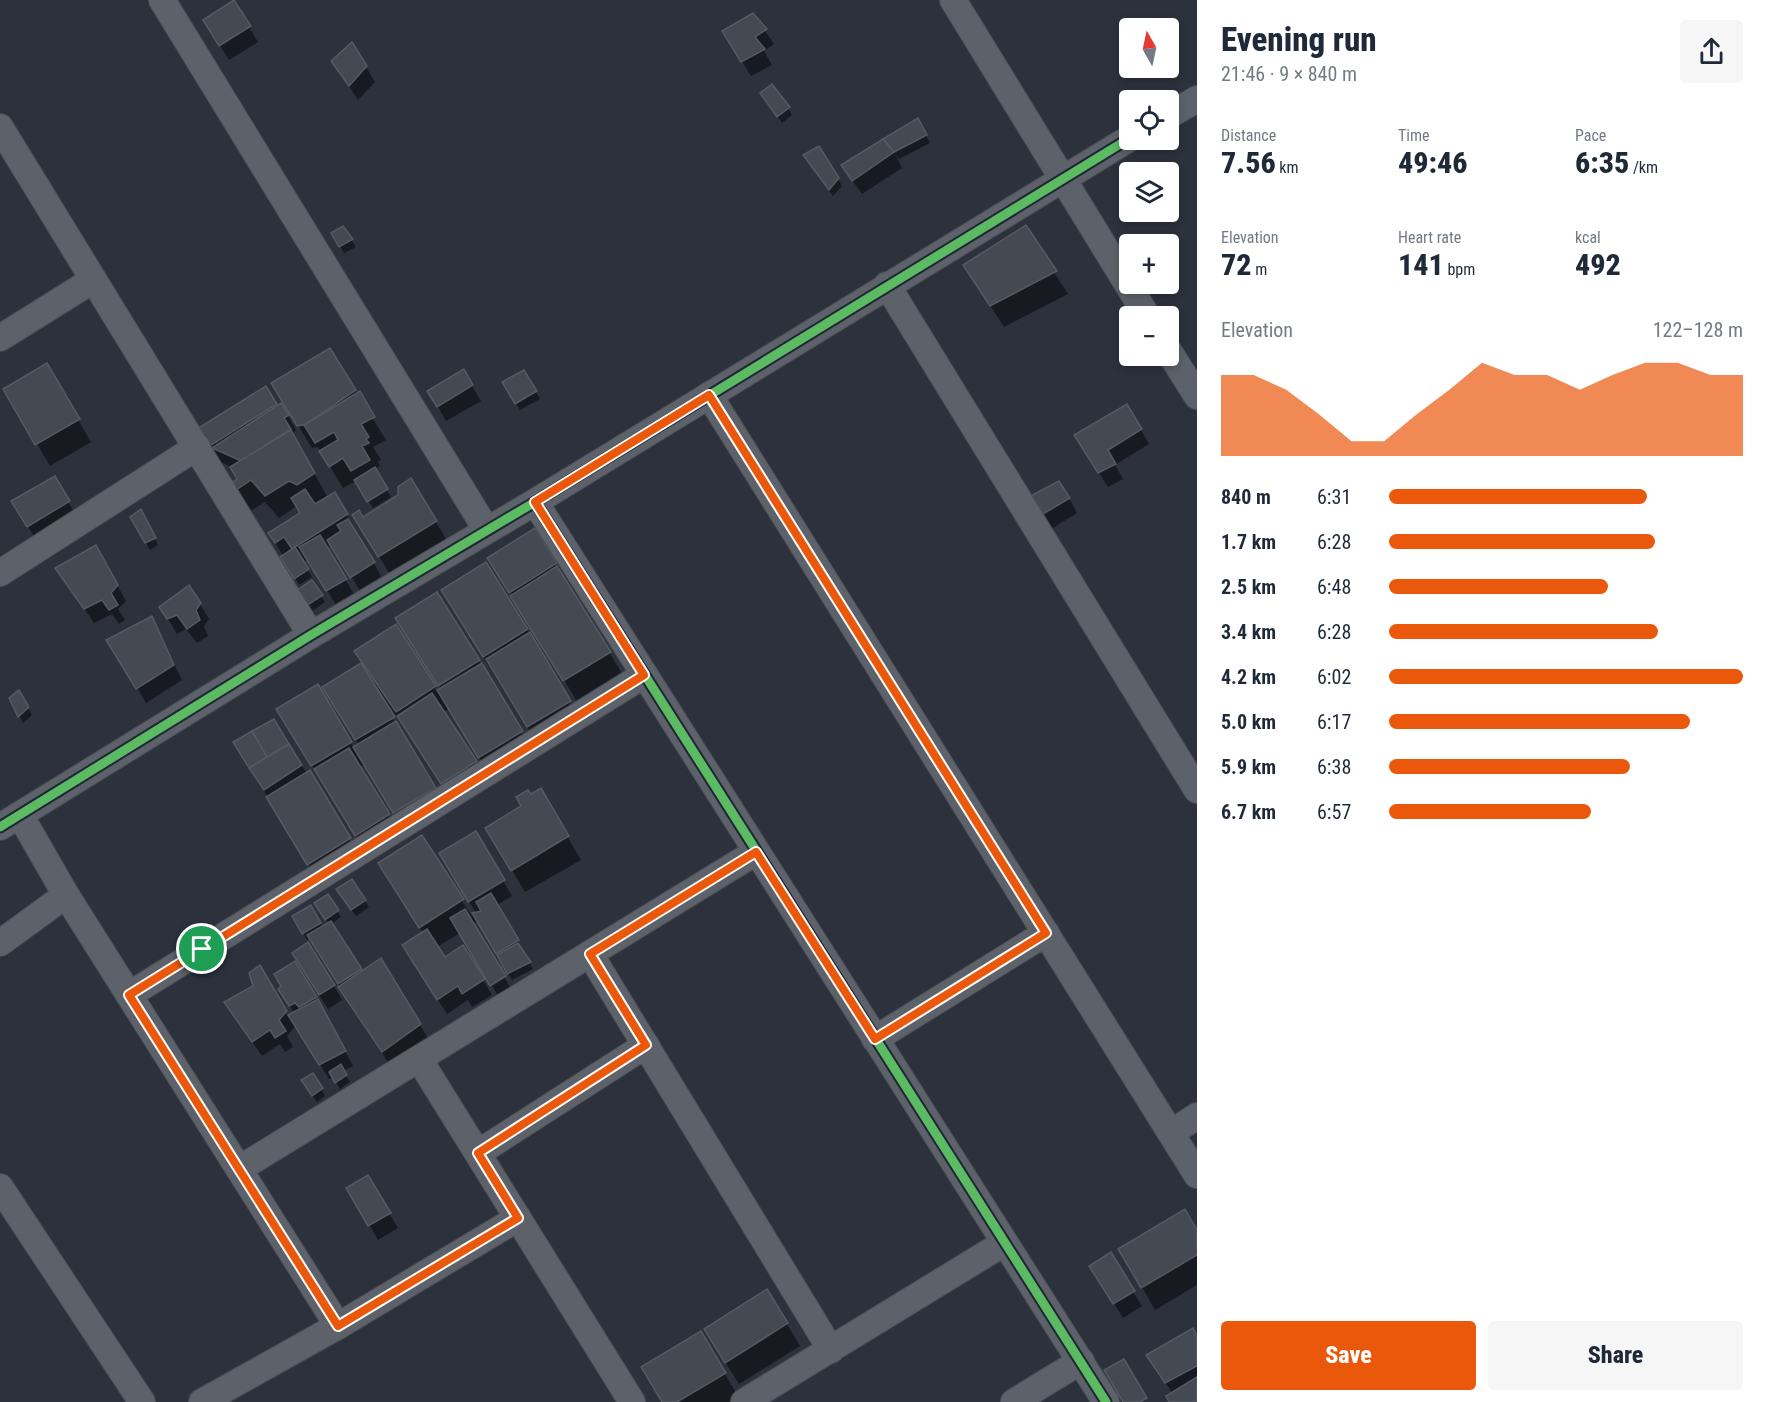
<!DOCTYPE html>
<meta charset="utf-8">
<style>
:root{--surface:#fff;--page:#f6f6f7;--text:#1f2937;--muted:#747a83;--accent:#ea580c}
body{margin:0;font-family:"Roboto Condensed",sans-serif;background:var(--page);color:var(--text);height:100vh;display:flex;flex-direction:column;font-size:22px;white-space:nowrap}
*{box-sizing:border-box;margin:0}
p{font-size:20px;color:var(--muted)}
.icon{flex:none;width:33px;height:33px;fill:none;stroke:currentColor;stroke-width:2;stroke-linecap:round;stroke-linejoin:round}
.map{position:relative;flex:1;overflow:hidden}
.drawer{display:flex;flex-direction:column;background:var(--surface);width:570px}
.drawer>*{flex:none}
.needle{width:39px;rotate:351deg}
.fabs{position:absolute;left:1119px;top:18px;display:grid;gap:12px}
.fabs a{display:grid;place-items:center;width:60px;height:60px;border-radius:6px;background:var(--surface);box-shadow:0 3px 9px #0003;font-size:30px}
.pin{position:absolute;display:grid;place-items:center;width:51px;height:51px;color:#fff;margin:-26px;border:3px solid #fff;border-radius:50%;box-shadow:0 2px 6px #0007}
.round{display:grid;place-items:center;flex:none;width:63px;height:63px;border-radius:6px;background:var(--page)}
.head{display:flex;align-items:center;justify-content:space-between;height:102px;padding:0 24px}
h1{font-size:33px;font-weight:800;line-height:45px}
.metrics{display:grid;grid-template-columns:repeat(3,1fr);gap:9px;height:102px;padding:6px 24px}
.metrics div{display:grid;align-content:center}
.metrics b{font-size:30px;font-weight:800}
.metrics small{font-size:16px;font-weight:400}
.metrics p{font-size:16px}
.chart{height:168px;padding:12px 24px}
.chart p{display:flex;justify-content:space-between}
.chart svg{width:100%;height:108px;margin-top:6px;fill:var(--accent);opacity:.7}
.primary-button{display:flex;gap:12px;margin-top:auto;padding:12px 24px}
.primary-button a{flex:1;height:69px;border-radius:6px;background:var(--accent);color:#fff;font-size:24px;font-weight:800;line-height:69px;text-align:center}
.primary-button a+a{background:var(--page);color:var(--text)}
ul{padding:0 24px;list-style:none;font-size:20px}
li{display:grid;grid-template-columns:96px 72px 1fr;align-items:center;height:45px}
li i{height:15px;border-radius:8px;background:var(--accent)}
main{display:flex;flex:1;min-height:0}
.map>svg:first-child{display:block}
.shadow{fill:#0007}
.building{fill:#454a52;stroke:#545963;stroke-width:1.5}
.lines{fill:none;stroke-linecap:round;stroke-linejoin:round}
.minor-casing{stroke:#484c55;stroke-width:28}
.minor{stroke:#5d6169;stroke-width:26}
.cycleway-casing{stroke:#1f2737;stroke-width:13}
.cycleway{stroke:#5cba63;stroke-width:9}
.route-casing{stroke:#fff;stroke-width:12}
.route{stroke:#ea580c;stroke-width:8}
</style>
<main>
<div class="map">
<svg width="1197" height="1402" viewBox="0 0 1197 1402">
<rect width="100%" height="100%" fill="#2c313c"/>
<g class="shadow">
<path d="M234 2 258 42 229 60 213 35Z"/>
<path d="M753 14 774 44 764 51 772 65 751 76 724 32Z"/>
<path d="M333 61 366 67 375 82 358 100Z"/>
<path d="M766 100 788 108 792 115 782 123Z"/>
<path d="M917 120 930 143 899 159 895 154 902 168 862 194 852 180Z"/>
<path d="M809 162 838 179 842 186 833 196Z"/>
<path d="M1025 227 1068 294 1004 327 965 266Z"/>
<path d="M343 228 356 247 344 253 333 233Z"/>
<path d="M330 350 386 440 373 447 381 460 378 462 380 466 374 469 391 497 373 508 356 481 343 488 318 447 312 448 286 406Z"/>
<path d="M46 365 91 442 50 466 5 389Z"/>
<path d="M463 371 481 401 446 421 429 391Z"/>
<path d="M524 372 540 399 520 410 504 383Z"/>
<path d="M265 388 277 407 288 416 296 430 292 434 328 498 347 515 382 578 360 591 332 544 326 548 354 594 336 605 308 559 303 562 312 577 299 585 270 533 301 514 297 506 279 518 265 502 250 511 234 484 239 479 232 467 218 461 208 444Z"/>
<path d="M1141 430 1149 444 1115 465 1123 479 1108 487 1084 450Z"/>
<path d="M54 478 77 517 37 541 22 517Z"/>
<path d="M411 480 449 544 393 579 367 537 363 519 400 495Z"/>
<path d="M1069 498 1077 513 1048 531 1034 515Z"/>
<path d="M132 518H144L158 545 150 550Z"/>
<path d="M534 530 623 675 578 703 490 558Z"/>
<path d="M96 547 126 601 118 609 125 620 119 624 112 614 94 623 57 568Z"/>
<path d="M321 596 325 602 308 614 299 600Z"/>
<path d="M200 604 209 619 204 626 208 636 197 643 186 629 177 634 161 607Z"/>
<path d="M456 613 527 629 582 724 541 749Z"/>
<path d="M151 618 182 680 146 703 109 641Z"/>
<path d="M396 626 437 692 441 689 410 641 478 660 534 754 492 779 450 708 443 712 488 784 455 806 372 679 370 680 447 811 407 835 365 764 360 767 402 837 369 857 291 732 317 686 354 748 359 745 324 687 363 664Z"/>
<path d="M19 692 32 715 23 723 11 698Z"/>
<path d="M273 721 363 861 322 886 235 743Z"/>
<path d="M540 790 581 860 525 892 487 828 523 807 531 796Z"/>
<path d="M475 833 512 896 497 905 533 969 512 980 478 921 473 924 513 992 500 999 460 933 437 947 445 959 483 980 492 995 472 1007 468 1000 447 1014 412 960 423 933 393 886 422 837 471 915 476 913 441 853Z"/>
<path d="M342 897 365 901 369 907 356 916Z"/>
<path d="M311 907 323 928 329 924 320 911H337L341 917 331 924 362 972 420 1025 433 1047 396 1074 353 1010 311 938 307 940 294 917Z"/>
<path d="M259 968 288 1017 294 1013 280 989 316 997 353 1066 343 1071 350 1082 340 1089 333 1077 329 1079 296 1025 287 1036 293 1047 285 1052 280 1044 262 1056 235 1017 255 987Z"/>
<path d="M302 968 334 986 342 1000 328 1009Z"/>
<path d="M312 1075 325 1096 317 1102 307 1088Z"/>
<path d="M367 1177 398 1228 378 1240 348 1188Z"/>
<path d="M1197 1233V1285L1155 1310 1120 1249Z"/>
<path d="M1100 1281 1133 1292 1142 1306 1123 1318Z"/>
<path d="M767 1291 800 1346 739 1384 718 1351Z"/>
<path d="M701 1334 738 1396 728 1402H664Z"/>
<path d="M1197 1339V1402H1171L1173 1394 1157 1370Z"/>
</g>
<g class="building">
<path d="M234 0 251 26 219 46 203 20Z"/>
<path d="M753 13 767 29 755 37 765 49 741 62 722 31Z"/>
<path d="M352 42 367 66 349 86 331 61Z"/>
<path d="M772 84 790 107 777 117 760 93Z"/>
<path d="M918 118 927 135 894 152 883 139Z"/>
<path d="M883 139 894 152 852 181 841 165Z"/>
<path d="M819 146 839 178 829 190 803 155Z"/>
<path d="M1026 225 1057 271 990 306 963 265Z"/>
<path d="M343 226 353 239 339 247 331 233Z"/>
<path d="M330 348 356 390 304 425 297 426 271 383Z"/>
<path d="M47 363 80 419 35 445 3 389Z"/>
<path d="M464 369 473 385 437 407 427 391Z"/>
<path d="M524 370 537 391 515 404 502 382Z"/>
<path d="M266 386 277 404 208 447 197 429Z"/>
<path d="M360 391 375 417 361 424 369 437 366 439 369 443 362 446 370 460 351 471 343 458 329 467 319 451 338 440 334 432 315 443 304 425Z"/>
<path d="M281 403 289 415 284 418 291 429 241 461 212 448Z"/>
<path d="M1127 404 1142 429 1108 450 1116 464 1098 473 1074 435Z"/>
<path d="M291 430 315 473 297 485 289 481 265 496 251 480 236 490 232 483 237 479 230 467Z"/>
<path d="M375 467 388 489 367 502 354 480Z"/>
<path d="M55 476 70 501 27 527 11 501Z"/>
<path d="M411 478 437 521 378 557 352 515 359 510 363 517 398 495V487Z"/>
<path d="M1059 481 1070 498 1038 517 1023 500Z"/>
<path d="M305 489 315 504 335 492 348 514 292 549 284 537 275 543 268 533 300 513 291 498Z"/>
<path d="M141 509 156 538 145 543 130 517Z"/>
<path d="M348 519 375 562 350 578 327 540 341 531 337 525Z"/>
<path d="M535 528 557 563 509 593 487 558Z"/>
<path d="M320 535 347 579 326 591 299 547Z"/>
<path d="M96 545 118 585 111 593 118 605 109 610 102 600 84 609 55 568Z"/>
<path d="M295 547 309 569 294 579 280 557Z"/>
<path d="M486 562 528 629 483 657 441 590Z"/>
<path d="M557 566 611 652 563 681 510 596Z"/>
<path d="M312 580 323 595 303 608 293 593Z"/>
<path d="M189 585 201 603 196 610 200 620 187 629 177 615 167 619 159 607Z"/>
<path d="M437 592 480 660 438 686 395 618Z"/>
<path d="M152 616 174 665 136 689 106 640Z"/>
<path d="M396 624 436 686 396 712 354 651Z"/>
<path d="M530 632 571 701 527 727 486 659Z"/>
<path d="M361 663 395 717 355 740 322 687Z"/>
<path d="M482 663 523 731 478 758 437 690Z"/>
<path d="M318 684 352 742 311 766 276 709Z"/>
<path d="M19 690 29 707 18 717 9 698Z"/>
<path d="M432 693 477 761 441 784 397 716Z"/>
<path d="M274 719 289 744 267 757 252 731Z"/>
<path d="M396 721 436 788 393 813 353 747Z"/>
<path d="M252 731 267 757 249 768 233 742Z"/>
<path d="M289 744 302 765 264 790 249 768Z"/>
<path d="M349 748 390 814 355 836 314 769Z"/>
<path d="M310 770 351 838 307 865 266 797Z"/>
<path d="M541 788 569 836 511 871 485 828 521 806 516 797 528 790 531 794Z"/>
<path d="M476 831 505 880 468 902 439 853Z"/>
<path d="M422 835 464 899 419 928 378 863Z"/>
<path d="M352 879 366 900 351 910 336 889Z"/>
<path d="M491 893 519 940 496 954 472 913 481 911 476 902Z"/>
<path d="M328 894 339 910 325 920 314 903Z"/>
<path d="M311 905 321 923 302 934 292 916Z"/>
<path d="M465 909 506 976 490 986 450 918Z"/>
<path d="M331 921 362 969 338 984 307 935Z"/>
<path d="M427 929 445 957 463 945 485 979 462 994 458 986 437 1000 402 945Z"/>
<path d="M308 942 335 985 319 995 292 953Z"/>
<path d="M518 943 531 962 507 974 497 955Z"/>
<path d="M381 958 421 1024 382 1052 338 987Z"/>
<path d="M295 961 317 997 299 1007 295 1003 289 1006 278 989 281 986 274 974Z"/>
<path d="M260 965 287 1011 279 1020 286 1031 275 1038 270 1030 252 1042 224 1002 253 986 249 973Z"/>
<path d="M318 999 346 1051 319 1065 288 1015Z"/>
<path d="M341 1064 347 1075 335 1083 329 1072Z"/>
<path d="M313 1073 323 1088 312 1096 301 1080Z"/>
<path d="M368 1175 391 1213 368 1226 346 1188Z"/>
<path d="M1185 1209 1197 1230V1255L1141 1288 1118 1249Z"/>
<path d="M1111 1252 1135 1291 1113 1304 1089 1266Z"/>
<path d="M767 1289 788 1323 725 1363 704 1329Z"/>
<path d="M1193 1328 1197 1336V1366L1165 1383 1146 1355Z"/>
<path d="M701 1331 726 1373 677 1402H662L641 1367Z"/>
<path d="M1124 1359 1147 1398 1140 1402H1123L1104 1370Z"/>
<path d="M1197 1377V1402H1169L1166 1396Z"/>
</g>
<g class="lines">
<g class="minor-casing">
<g id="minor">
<path d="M162 0 486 529"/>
<path d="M953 0 1147 316"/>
<path d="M1168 116 1197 99"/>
<path d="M0 127 311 635"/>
<path d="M887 285 1197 790"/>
<path d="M0 338 93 280"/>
<path d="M1168 350 1197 396"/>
<path d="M709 395 1197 1175"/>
<path d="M535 502 1106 1402"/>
<path d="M0 573 197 447"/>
<path d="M20 815 66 895 338 1326"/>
<path d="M0 827 311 635 535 502 1130 138"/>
<path d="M0 943 66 895"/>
<path d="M590 954 831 1350"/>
<path d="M129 995 644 675"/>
<path d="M875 1039 1046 933"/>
<path d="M419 1059 632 1402"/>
<path d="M1171 1133 1197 1116"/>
<path d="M478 1153 646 1045"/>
<path d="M239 1169 756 852"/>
<path d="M0 1187 142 1402"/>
<path d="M202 1402 338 1326 518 1218"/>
<path d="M744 1402 1004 1243"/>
<path d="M1014 1402 1081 1361"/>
</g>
</g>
<use href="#minor" class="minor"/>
<g class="cycleway-casing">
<g id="cycleway">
<path d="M535 502 1106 1402"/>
<path d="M0 827 311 635 535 502 1130 138"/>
</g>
</g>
<use href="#cycleway" class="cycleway"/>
</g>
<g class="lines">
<g class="route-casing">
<path id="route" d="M709 395 1046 933 875 1039 756 852 590 954 646 1045 478 1153 518 1218 338 1326 129 995 644 675 535 502Z"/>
</g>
<use href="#route" class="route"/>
</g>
</svg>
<div class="fabs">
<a><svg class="needle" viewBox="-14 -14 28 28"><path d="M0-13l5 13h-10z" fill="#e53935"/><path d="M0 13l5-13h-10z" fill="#747a83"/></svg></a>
<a><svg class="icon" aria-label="locate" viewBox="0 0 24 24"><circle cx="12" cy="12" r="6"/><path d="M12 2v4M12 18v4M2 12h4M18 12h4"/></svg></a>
<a><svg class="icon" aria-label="layers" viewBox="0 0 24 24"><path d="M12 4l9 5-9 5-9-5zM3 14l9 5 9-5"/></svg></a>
<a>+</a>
<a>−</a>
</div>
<div class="pin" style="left:202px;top:949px;background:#1e9e55"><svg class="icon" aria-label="arrive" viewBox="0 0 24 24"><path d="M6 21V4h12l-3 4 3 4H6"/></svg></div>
</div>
<section class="drawer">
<div class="head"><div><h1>Evening run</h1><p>21:46 · 9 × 840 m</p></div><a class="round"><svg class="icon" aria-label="share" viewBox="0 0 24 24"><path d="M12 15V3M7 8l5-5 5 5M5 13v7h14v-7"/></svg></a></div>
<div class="metrics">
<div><p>Distance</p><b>7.56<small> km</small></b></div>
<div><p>Time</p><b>49:46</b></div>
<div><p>Pace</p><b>6:35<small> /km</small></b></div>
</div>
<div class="metrics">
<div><p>Elevation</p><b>72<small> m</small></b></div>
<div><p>Heart rate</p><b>141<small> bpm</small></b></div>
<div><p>kcal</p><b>492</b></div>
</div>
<div class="chart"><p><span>Elevation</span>122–128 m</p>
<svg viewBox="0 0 160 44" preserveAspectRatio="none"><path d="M0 44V11L10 11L20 17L30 27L40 38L50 38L60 27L70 17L80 6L90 11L100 11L110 17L120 11L130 6L140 6L150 11L160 11V44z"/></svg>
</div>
<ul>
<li><b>840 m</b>6:31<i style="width:73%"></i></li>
<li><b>1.7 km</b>6:28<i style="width:75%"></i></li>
<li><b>2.5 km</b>6:48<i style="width:62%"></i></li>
<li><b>3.4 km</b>6:28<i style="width:76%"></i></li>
<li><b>4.2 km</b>6:02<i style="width:100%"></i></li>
<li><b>5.0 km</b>6:17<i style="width:85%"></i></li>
<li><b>5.9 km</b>6:38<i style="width:68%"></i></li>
<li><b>6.7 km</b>6:57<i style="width:57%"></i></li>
</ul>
<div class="primary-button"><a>Save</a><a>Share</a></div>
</section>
</main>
